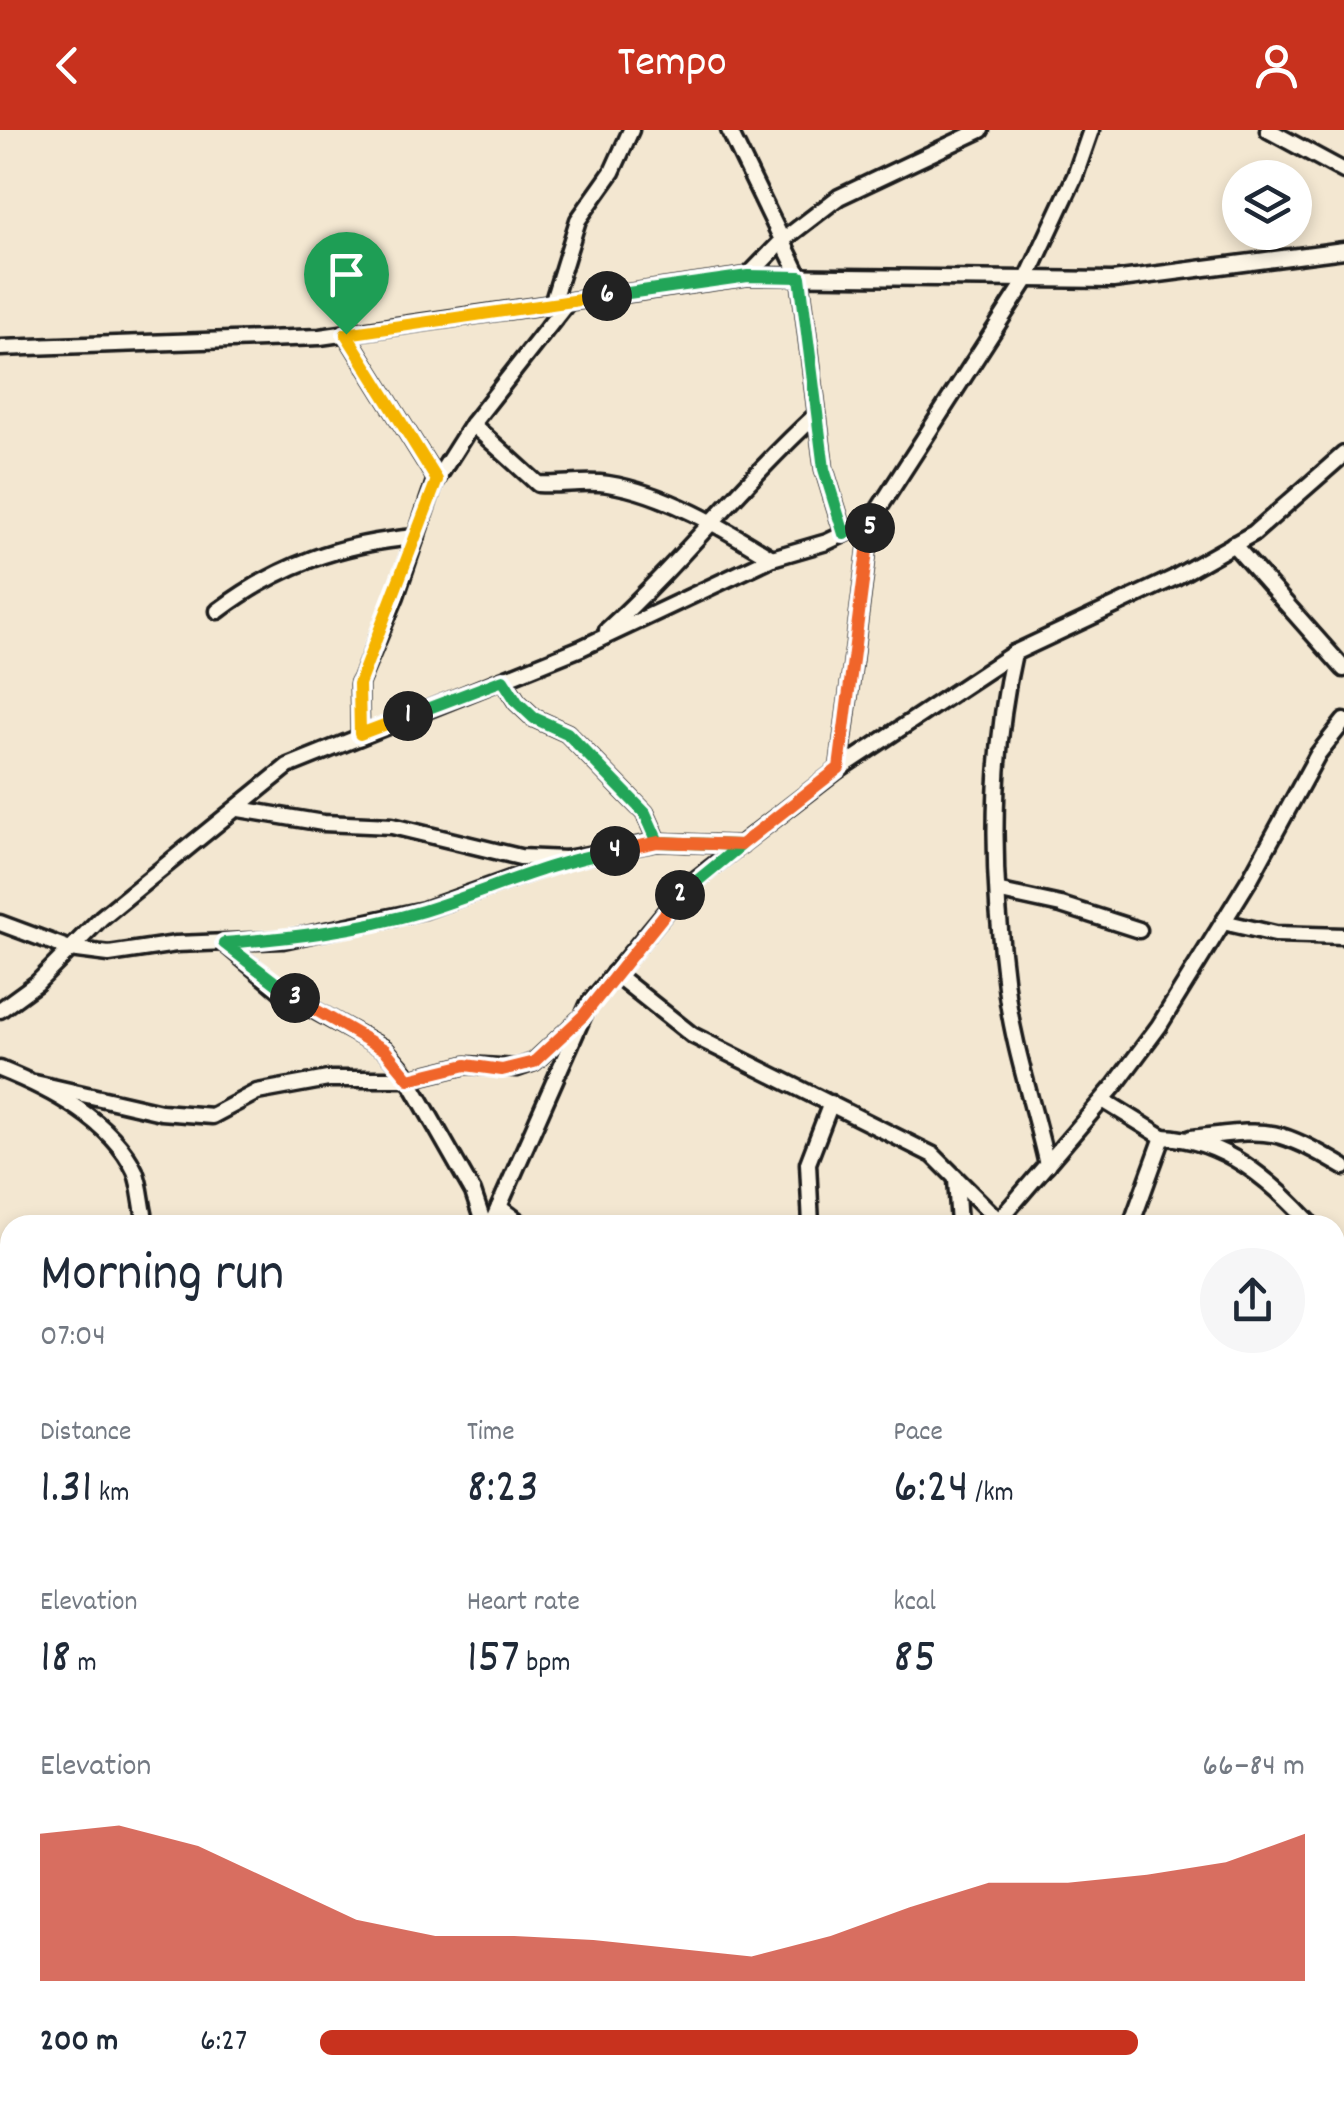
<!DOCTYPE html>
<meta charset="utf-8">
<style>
:root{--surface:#fff;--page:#f6f6f7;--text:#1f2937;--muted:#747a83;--accent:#c8321e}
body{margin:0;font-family:Dekko,sans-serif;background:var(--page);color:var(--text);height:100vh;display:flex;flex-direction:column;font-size:38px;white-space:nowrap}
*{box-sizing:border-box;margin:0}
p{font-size:32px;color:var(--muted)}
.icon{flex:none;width:55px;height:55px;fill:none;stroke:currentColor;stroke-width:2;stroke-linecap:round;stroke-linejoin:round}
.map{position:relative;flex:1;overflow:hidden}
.panel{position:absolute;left:0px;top:1085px;width:1345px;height:888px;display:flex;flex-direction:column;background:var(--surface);border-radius:30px 30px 0 0;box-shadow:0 5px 15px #0003}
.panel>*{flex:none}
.tools{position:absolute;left:1222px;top:30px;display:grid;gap:20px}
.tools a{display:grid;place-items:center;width:90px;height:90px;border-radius:50%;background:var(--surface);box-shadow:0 5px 15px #0003;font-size:50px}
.pin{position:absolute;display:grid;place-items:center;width:85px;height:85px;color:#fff;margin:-102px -42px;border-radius:50% 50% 50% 0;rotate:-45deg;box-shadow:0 0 10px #0007}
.pin .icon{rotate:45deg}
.km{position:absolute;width:50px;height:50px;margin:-25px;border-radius:50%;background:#222;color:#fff;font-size:28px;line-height:50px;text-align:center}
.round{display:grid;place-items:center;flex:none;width:105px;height:105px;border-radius:52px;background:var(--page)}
.headline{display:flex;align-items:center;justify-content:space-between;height:170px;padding:0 40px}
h1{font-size:55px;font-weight:600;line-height:75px}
.metrics{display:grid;grid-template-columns:repeat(3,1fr);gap:15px;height:170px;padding:10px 40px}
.metrics div{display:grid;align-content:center}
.metrics b{font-size:50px;font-weight:600}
.metrics small{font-size:28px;font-weight:400}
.metrics p{font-size:28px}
.chart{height:280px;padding:20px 40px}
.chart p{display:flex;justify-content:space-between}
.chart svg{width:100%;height:180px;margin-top:10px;fill:var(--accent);opacity:.7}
ul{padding:0 40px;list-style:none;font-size:32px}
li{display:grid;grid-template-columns:160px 120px 1fr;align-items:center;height:75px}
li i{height:25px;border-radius:12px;background:var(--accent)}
header{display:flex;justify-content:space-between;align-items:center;height:130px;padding:0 40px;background:var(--accent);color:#fff;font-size:45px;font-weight:600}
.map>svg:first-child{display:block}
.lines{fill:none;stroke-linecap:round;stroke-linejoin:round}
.minor-casing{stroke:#1c1c1c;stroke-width:21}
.minor{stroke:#fcf5e5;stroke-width:14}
.split-1-casing{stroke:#fff;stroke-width:20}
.split-2-casing{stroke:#fff;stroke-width:20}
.split-3-casing{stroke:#fff;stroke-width:20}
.split-4-casing{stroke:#fff;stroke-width:20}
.split-5-casing{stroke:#fff;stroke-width:20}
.split-6-casing{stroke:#fff;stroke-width:20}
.split-7-casing{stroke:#fff;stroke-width:20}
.split-1{stroke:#f5b400;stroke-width:12}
.split-2{stroke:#22a559;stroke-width:12}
.split-3{stroke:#f0652b;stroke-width:12}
.split-4{stroke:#22a559;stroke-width:12}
.split-5{stroke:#f0652b;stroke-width:12}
.split-6{stroke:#22a559;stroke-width:12}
.split-7{stroke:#f5b400;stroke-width:12}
</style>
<header><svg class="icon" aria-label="back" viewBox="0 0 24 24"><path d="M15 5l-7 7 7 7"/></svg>Tempo<svg class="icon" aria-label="person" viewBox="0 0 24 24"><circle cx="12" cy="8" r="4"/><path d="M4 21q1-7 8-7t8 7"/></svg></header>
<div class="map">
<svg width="1344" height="1971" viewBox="0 0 1344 1971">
<rect width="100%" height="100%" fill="#f3e7d1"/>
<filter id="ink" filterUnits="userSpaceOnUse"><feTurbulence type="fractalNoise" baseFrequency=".01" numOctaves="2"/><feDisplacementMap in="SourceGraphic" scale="20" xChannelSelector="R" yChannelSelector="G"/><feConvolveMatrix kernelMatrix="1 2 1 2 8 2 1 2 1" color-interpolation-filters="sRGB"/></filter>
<g filter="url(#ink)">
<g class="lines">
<g class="minor-casing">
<g id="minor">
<path d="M729 0 800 147 824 339 844 404"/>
<path d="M1268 0 1344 41"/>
<path d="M748 146 783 110 839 67 981 0"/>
<path d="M552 174 578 90 612 42 631 0"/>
<path d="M346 204 437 350"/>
<path d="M0 218 320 207 748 146 1113 150 1344 120"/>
<path d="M472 294 538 354C561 356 585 350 608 354 665 363 724 398 772 428"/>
<path d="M1233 414 1344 539"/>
<path d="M218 481C279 435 341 413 417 407"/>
<path d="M607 500C681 432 742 353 816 285"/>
<path d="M1014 523C990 629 992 748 1006 857 1013 917 1034 976 1047 1035"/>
<path d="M503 550 517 572 534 588 567 603 645 683 658 712"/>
<path d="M360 604 359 554 396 466 434 354 472 294 568 172"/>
<path d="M839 639 871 391 1027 149 1075 46 1091 0"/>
<path d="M239 679 323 693 392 696 520 727 566 729 658 712 741 715"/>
<path d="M1001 762 1061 775 1139 800"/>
<path d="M1223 792 1275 804 1344 806"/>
<path d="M0 793 70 819 109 824 176 814 283 810 424 780 566 729"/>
<path d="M224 813 283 863 385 919 404 941 473 1062 484 1095"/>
<path d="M614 843 692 905 933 1025 999 1091"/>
<path d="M0 880 37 853 101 788 288 636 581 518 772 428 827 412 871 391"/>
<path d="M0 939C50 959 111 990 135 1041 142 1058 141 1078 147 1095"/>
<path d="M35 953 161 982 212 986 257 962 328 949H409L466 935 517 938 534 932 579 890"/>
<path d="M1103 970 1163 1007 1131 1095"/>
<path d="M1163 1007C1224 1009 1272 1051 1312 1095"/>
<path d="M1191 1008C1272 999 1273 996 1344 1037"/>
<path d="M956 1049 959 1095"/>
<path d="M499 1077 523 1095"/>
<path d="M491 1095 588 875 687 756 839 639 1014 523 1174 448 1254 403 1344 324"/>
<path d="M811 1095 808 1033 831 973"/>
<path d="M995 1095 1115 955 1159 896 1251 747 1318 624 1344 591"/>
<path d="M1335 1121 1344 1131"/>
<path d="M0 1290 10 1313"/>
<path d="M1335 1318 1344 1320"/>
<path d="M0 1489 10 1486"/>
<path d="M1335 1889 1344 1892"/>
<path d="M0 1924 10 1917"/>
<path d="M209 1962 277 1971"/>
<path d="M930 1962 934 1971"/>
<path d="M1131 1962V1971"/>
<path d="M527 1971 529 1962"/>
<path d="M767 1971V1962"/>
<path d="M891 1971 905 1962"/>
</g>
</g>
<use href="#minor" class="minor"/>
</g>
</g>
<g class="lines" filter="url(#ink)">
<g class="split-1-casing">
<path id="split-1" d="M346 204 437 350 359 554 360 604 408 586"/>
</g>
<g class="split-2-casing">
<path id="split-2" d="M408 586 503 550 517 572 534 588 567 603 645 683 658 712 741 715 680 765"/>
</g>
<g class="split-3-casing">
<path id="split-3" d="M295 868 385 920 409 949 466 935 502 940 534 932 583 886 680 765"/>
</g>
<g class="split-4-casing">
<path id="split-4" d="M295 868 224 813C292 808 358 800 423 781 488 761 547 733 615 721"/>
</g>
<g class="split-5-casing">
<path id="split-5" d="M615 721 658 712 741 715 839 638 870 398"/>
</g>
<g class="split-6-casing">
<path id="split-6" d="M607 166 748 146 800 147 824 339 844 404 871 391 870 398"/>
</g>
<g class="split-7-casing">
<path id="split-7" d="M346 204 607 166"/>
</g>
<use href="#split-1" class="split-1"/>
<use href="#split-2" class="split-2"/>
<use href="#split-3" class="split-3"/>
<use href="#split-4" class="split-4"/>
<use href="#split-5" class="split-5"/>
<use href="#split-6" class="split-6"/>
<use href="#split-7" class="split-7"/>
</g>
</svg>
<div class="tools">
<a><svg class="icon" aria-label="layers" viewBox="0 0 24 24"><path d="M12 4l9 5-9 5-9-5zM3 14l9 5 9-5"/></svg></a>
</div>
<div class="pin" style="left:346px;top:204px;background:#1e9e55"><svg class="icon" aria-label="arrive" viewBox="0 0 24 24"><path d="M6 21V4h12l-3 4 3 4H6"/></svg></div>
<b class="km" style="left:408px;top:586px">1</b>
<b class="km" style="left:680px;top:765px">2</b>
<b class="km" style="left:295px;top:868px">3</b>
<b class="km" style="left:615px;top:721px">4</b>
<b class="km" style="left:870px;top:398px">5</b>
<b class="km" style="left:607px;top:166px">6</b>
<section class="panel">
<div class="headline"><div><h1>Morning run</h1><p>07:04</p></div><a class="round"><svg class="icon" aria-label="share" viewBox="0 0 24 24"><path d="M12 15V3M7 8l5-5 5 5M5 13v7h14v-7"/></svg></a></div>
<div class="metrics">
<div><p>Distance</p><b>1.31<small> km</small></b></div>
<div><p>Time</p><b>8:23</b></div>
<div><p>Pace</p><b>6:24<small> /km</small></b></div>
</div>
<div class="metrics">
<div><p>Elevation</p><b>18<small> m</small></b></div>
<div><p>Heart rate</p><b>157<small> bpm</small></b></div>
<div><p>kcal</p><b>85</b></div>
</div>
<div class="chart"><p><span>Elevation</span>66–84 m</p>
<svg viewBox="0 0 160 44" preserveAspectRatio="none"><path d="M0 44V8L10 6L20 11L30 20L40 29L50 33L60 33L70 34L80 36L90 38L100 33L110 26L120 20L130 20L140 18L150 15L160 8V44z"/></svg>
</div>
<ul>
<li><b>200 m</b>6:27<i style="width:83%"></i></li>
</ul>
</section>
</div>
